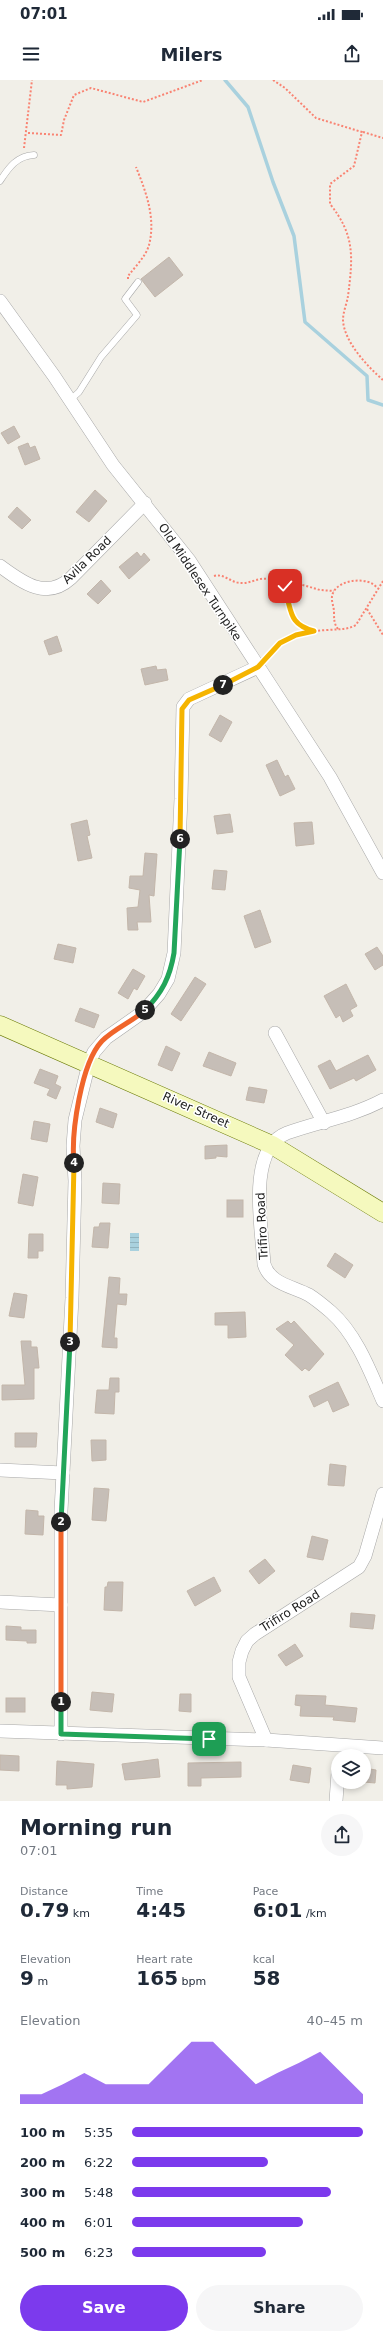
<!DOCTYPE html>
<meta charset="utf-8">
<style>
:root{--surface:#fff;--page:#f6f6f7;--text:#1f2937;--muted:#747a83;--accent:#7c3aed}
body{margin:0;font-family:"DejaVu Sans",sans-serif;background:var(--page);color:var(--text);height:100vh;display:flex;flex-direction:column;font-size:15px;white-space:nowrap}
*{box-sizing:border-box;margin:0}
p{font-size:13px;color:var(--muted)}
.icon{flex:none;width:22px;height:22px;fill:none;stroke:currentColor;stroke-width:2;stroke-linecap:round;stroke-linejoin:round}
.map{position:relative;height:1721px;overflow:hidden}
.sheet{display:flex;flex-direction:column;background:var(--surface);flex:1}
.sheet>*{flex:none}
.fabs{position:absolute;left:331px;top:1669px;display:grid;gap:8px}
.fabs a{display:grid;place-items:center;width:40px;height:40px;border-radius:50%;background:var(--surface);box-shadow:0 2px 6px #0003;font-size:20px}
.pin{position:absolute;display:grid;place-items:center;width:34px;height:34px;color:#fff;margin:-17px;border-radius:8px;box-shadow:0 2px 6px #0006}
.km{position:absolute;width:20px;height:20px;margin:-10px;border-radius:50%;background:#222;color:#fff;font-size:11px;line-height:20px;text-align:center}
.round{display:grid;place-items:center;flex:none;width:42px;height:42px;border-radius:21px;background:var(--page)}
.headline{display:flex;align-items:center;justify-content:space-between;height:68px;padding:0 20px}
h1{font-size:22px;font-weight:700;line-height:30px}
.stats{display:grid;grid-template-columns:repeat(3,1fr);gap:6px;height:68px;padding:4px 20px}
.stats div{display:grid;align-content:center}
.stats b{font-size:20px;font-weight:700}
.stats small{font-size:11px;font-weight:400}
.stats p{font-size:11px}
.chart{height:112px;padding:8px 20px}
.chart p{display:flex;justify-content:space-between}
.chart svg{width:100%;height:72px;margin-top:4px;fill:var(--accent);opacity:.7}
.button{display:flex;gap:8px;margin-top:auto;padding:8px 20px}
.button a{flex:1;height:46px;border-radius:24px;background:var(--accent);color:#fff;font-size:16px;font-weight:700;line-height:46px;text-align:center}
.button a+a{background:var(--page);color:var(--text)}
ul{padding:0 20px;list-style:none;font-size:13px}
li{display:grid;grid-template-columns:64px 48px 1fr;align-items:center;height:30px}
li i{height:10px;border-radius:5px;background:var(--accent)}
.status{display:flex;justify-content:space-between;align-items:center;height:28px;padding:0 20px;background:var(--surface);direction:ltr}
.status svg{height:11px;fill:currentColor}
header{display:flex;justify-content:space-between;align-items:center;height:52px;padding:0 20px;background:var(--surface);font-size:18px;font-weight:700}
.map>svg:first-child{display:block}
.water{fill:url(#water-rules)}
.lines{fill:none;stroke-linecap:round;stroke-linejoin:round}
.stream{stroke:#a9d1de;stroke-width:3.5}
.building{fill:#c6beb7;stroke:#c3b6aa}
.service-casing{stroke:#a8a8a8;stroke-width:7}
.minor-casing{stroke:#a8a8a8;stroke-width:14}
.secondary-casing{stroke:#6b7b06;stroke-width:19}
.path{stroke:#f98372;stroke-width:2;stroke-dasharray:2 2;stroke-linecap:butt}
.service{stroke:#fff;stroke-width:6}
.minor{stroke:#fff;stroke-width:13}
.secondary{stroke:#f5f9be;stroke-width:18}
.split-1-casing{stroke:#fff;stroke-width:8}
.split-2-casing{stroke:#fff;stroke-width:8}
.split-3-casing{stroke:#fff;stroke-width:8}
.split-4-casing{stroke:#fff;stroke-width:8}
.split-5-casing{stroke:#fff;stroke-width:8}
.split-6-casing{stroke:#fff;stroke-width:8}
.split-7-casing{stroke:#fff;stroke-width:8}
.split-8-casing{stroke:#fff;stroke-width:8}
.split-1{stroke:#22a559;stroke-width:5}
.split-2{stroke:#f0652b;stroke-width:5}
.split-3{stroke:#22a559;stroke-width:5}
.split-4{stroke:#f5b400;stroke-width:5}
.split-5{stroke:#f0652b;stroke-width:5}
.split-6{stroke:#22a559;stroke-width:5}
.split-7{stroke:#f5b400;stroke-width:5}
.split-8{stroke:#f5b400;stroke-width:5}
.labels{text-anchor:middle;stroke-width:3;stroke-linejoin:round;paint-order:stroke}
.street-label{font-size:12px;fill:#212121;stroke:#fff}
</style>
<div class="status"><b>07:01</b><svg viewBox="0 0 49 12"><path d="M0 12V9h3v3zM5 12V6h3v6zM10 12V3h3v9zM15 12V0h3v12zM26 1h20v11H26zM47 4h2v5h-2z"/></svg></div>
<header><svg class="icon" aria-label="menu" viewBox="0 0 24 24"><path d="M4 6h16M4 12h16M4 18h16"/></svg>Milers<svg class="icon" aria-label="share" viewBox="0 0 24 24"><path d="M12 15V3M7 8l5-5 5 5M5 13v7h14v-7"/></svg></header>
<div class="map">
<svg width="383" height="1721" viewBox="0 0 383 1721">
<defs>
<pattern id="water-rules" width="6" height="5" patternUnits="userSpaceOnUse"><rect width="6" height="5" fill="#a9d1de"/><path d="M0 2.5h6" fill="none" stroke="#91b3be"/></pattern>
</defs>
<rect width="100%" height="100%" fill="#f1efe8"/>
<rect class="water" x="130" y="1153" width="9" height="18"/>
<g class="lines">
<path class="stream" d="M225 0 248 27 273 102 294 156 305 242 367 296 368 320 383 325"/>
</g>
<g class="building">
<path d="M169 177 183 195 155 217 141 199Z"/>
<path d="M14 346 20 357 8 364 1 353Z"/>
<path d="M28 363 30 368 35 366 40 379 25 385 18 367Z"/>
<path d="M95 410 107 421 89 442 76 432Z"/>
<path d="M17 427 31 440 22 449 8 437Z"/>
<path d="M137 472 141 477 144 473 150 480 129 499 119 487Z"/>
<path d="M101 500 111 511 98 524 87 514Z"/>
<path d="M57 556 62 571 49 575 44 561Z"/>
<path d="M156 586 157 590 166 589 168 600 145 605 141 589Z"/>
<path d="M220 635 232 642 221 662 209 655Z"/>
<path d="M277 680 285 697 288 695 295 709 280 716 266 685Z"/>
<path d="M230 734 233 752 217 754 214 736Z"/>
<path d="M87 740 90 755 87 756 92 778 78 781 71 744Z"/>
<path d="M312 742 314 764 296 766 294 743Z"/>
<path d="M145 773 157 774 154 816 149 815 151 842H137L138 850H128L127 828 138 827 140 810 129 808 130 796H143Z"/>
<path d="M214 790 227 791 225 810 212 809Z"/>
<path d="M260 830 271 862 255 868 244 836Z"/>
<path d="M58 864 76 868 73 883 54 879Z"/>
<path d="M377 867 383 876V885L375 890 365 874Z"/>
<path d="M133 889 145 896 137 910 134 908 128 919 118 913Z"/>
<path d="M195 897 206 904 181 941 171 934Z"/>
<path d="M346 904 357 926 350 930 353 936 343 942 340 935 336 938 324 916Z"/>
<path d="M80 928 99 935 94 948 75 941Z"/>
<path d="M166 966 180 973 172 991 158 985Z"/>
<path d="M209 972 236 983 231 996 203 986Z"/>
<path d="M368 975 376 990 356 1001 354 998 330 1009 318 986 330 980 336 991Z"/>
<path d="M40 989 58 996 55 1004 61 1007 56 1019 47 1015 50 1009 34 1003Z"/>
<path d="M249 1007 267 1010 264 1023 246 1020Z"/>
<path d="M100 1028 117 1034 113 1048 96 1042Z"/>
<path d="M34 1041 50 1044 47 1062 31 1059Z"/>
<path d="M227 1065V1077L216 1076V1078L205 1079V1066Z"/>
<path d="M23 1094 38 1097 33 1126 18 1123Z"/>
<path d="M103 1103 120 1104 119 1124 102 1123Z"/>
<rect x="227" y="1120" width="16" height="17"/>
<path d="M100 1143H110L108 1168 92 1167 94 1147H99Z"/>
<path d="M29 1154H43V1171H38V1178H28Z"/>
<path d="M335 1173 353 1185 345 1198 327 1186Z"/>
<path d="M109 1197 120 1198 119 1214H127L126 1225 117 1224 114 1258H117V1268L102 1267Z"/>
<path d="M14 1213 27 1215 24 1238 9 1236Z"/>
<path d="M245 1232 246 1257 228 1258V1245H215V1233Z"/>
<path d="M288 1241 291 1244 294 1241 324 1274 309 1291 305 1288 302 1291 285 1275 294 1265 276 1249Z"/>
<path d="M21 1261H31V1267H37L39 1288H34V1319L2 1320V1305H25Z"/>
<path d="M110 1298H119V1312H115L114 1334 95 1333 97 1310H109Z"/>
<path d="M338 1302 349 1325 333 1332 328 1320 314 1327 309 1316Z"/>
<path d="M15 1353H37L36 1367H15Z"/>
<path d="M91 1360H106V1380L92 1381Z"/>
<path d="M330 1384 346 1386 344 1406 328 1405Z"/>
<path d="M94 1408 109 1409 106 1441 92 1440Z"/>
<path d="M26 1430 38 1431V1436H44L43 1455 25 1454Z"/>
<path d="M312 1456 328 1460 323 1480 307 1477Z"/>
<path d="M265 1479 275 1491 259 1504 249 1491Z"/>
<path d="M214 1497 221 1511 195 1526 187 1511Z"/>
<path d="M108 1502H123L122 1531 104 1530 105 1507H107Z"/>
<path d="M351 1533 375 1535 373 1549 350 1547Z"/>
<path d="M6 1546 21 1547V1550H36V1563H27V1561L6 1560Z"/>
<path d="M295 1564 303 1576 286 1586 278 1575Z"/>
<path d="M92 1612 114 1614 112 1632 90 1630Z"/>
<path d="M180 1614H191V1632L179 1631Z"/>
<path d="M296 1615 326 1616 325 1625 357 1628 355 1642 333 1640 334 1637 300 1636 301 1626 295 1625Z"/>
<rect x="6" y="1618" width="19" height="14"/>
<path d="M0 1675 19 1676V1691L0 1690Z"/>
<path d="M158 1679 160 1697 125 1700 122 1684Z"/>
<path d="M57 1681 94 1684 92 1707 67 1709V1705H56Z"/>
<path d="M241 1682V1697L201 1698V1706H188V1683Z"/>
<path d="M293 1685 311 1688 309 1703 290 1700Z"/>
<path d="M364 1688 376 1690 375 1703 364 1702Z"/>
</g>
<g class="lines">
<g class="service-casing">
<g id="service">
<path d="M0 101C9 87 17 76 34 75"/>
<path d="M69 321 79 312 101 277 137 235 125 219 138 202"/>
</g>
</g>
<g class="minor-casing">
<g id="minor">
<path d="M0 221 54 296 113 385 189 480 330 697 383 793"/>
<path d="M0 486C22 502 46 521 71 498L145 423"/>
<path d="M275 953 324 1043"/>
<path d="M383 1020C351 1037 320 1041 287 1053 246 1069 262 1149 264 1184 270 1204 292 1206 309 1215 317 1220 324 1226 331 1232 356 1254 370 1291 383 1321"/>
<path d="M0 1390 63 1393"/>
<path d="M0 1522 61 1525"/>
<path d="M0 1651 266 1660 383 1668"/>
<path d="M61 1654V1431L72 1218 75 1101 73 1066 75 1040 89 983 94 972 106 958 143 932 159 914 168 899 174 873 181 719 183 627 189 619 258 587"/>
<path d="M266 1660 239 1597V1582L242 1571 247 1561 255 1554 359 1487 365 1476 383 1414"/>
<path d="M336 1721 338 1693"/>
</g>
</g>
<g class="secondary-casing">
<path id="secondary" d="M0 945 272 1065 383 1133"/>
</g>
<g class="path">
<path d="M273 0 285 8 316 38 362 52 354 86 330 104V124C355 155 353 177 348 216 347 223 343 232 343 240 344 262 368 287 383 300"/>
<path d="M363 52 383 58"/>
<path d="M28 53 61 55 64 40 74 15 91 8 143 22 203 0"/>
<path d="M24 68 32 0"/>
<path d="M128 199V196C135 187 146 176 149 165 156 138 146 112 136 87"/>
<path d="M214 496C224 493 231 503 241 503 250 504 258 497 268 499 301 504 276 542 313 550"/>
<path d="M283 506 296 503 320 510 334 511"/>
<path d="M367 529 383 555"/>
<path d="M338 549C334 544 334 539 334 532 334 526 330 519 333 513 339 499 369 496 377 508"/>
<path d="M266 577C284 558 302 551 328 550 338 549 347 550 356 545L383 501"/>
</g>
<use href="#service" class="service"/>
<use href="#minor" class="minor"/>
<use href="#secondary" class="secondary"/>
</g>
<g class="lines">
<g class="split-1-casing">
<path id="split-1" d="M61 1622V1654L209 1659"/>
</g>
<g class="split-2-casing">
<path id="split-2" d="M61 1442V1622"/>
</g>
<g class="split-3-casing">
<path id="split-3" d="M61 1442 70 1262"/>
</g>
<g class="split-4-casing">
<path id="split-4" d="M70 1262 74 1083"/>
</g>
<g class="split-5-casing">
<path id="split-5" d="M74 1083C71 1053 81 983 102 961 115 948 132 942 145 930"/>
</g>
<g class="split-6-casing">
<path id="split-6" d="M145 930C162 913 170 897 174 873L180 759"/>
</g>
<g class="split-7-casing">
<path id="split-7" d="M180 759 182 629 189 620 223 605"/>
</g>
<g class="split-8-casing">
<path id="split-8" d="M223 605 258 587 280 563 296 555 314 551C286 544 293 528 283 506H285"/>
</g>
<use href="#split-1" class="split-1"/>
<use href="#split-2" class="split-2"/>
<use href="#split-3" class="split-3"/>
<use href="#split-4" class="split-4"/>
<use href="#split-5" class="split-5"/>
<use href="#split-6" class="split-6"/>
<use href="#split-7" class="split-7"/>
<use href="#split-8" class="split-8"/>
</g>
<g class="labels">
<g class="street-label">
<text transform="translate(87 480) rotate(-44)" y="4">Avila Road</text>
<text transform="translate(200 502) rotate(56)" y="4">Old Middlesex Turnpike</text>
<text transform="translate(196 1030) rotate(24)" y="4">River Street</text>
<text transform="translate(262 1146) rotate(-93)" y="4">Trifiro Road</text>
<text transform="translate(290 1531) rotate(-32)" y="4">Trifiro Road</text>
</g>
</g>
</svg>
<div class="fabs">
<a><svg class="icon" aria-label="layers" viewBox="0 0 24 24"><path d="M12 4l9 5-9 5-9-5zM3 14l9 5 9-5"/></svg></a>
</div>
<div class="pin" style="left:209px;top:1659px;background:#1e9e55"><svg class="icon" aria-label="arrive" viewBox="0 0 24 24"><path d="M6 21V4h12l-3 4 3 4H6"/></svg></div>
<div class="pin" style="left:285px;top:506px;background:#d93025"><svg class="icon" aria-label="check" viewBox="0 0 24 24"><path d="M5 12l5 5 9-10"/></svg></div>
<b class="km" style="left:61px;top:1622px">1</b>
<b class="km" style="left:61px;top:1442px">2</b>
<b class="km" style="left:70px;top:1262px">3</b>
<b class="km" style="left:74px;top:1083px">4</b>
<b class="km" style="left:145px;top:930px">5</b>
<b class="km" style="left:180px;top:759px">6</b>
<b class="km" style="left:223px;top:605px">7</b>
</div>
<section class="sheet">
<div class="headline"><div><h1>Morning run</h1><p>07:01</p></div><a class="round"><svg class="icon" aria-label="share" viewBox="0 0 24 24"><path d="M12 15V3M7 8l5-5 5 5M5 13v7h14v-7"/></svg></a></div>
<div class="stats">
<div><p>Distance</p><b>0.79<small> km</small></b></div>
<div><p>Time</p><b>4:45</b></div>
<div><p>Pace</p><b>6:01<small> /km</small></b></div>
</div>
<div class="stats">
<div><p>Elevation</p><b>9<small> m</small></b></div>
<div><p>Heart rate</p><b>165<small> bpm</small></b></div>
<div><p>kcal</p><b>58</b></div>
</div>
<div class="chart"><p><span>Elevation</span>40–45 m</p>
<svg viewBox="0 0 160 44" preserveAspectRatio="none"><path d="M0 44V38L10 38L20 32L30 25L40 32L50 32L60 32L70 19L80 6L90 6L100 19L110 32L120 25L130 19L140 12L150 25L160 38V44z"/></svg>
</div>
<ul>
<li><b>100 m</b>5:35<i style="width:100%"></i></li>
<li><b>200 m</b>6:22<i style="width:59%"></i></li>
<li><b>300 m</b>5:48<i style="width:86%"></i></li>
<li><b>400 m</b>6:01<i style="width:74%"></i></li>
<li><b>500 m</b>6:23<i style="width:58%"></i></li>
</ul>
<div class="button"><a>Save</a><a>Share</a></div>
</section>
